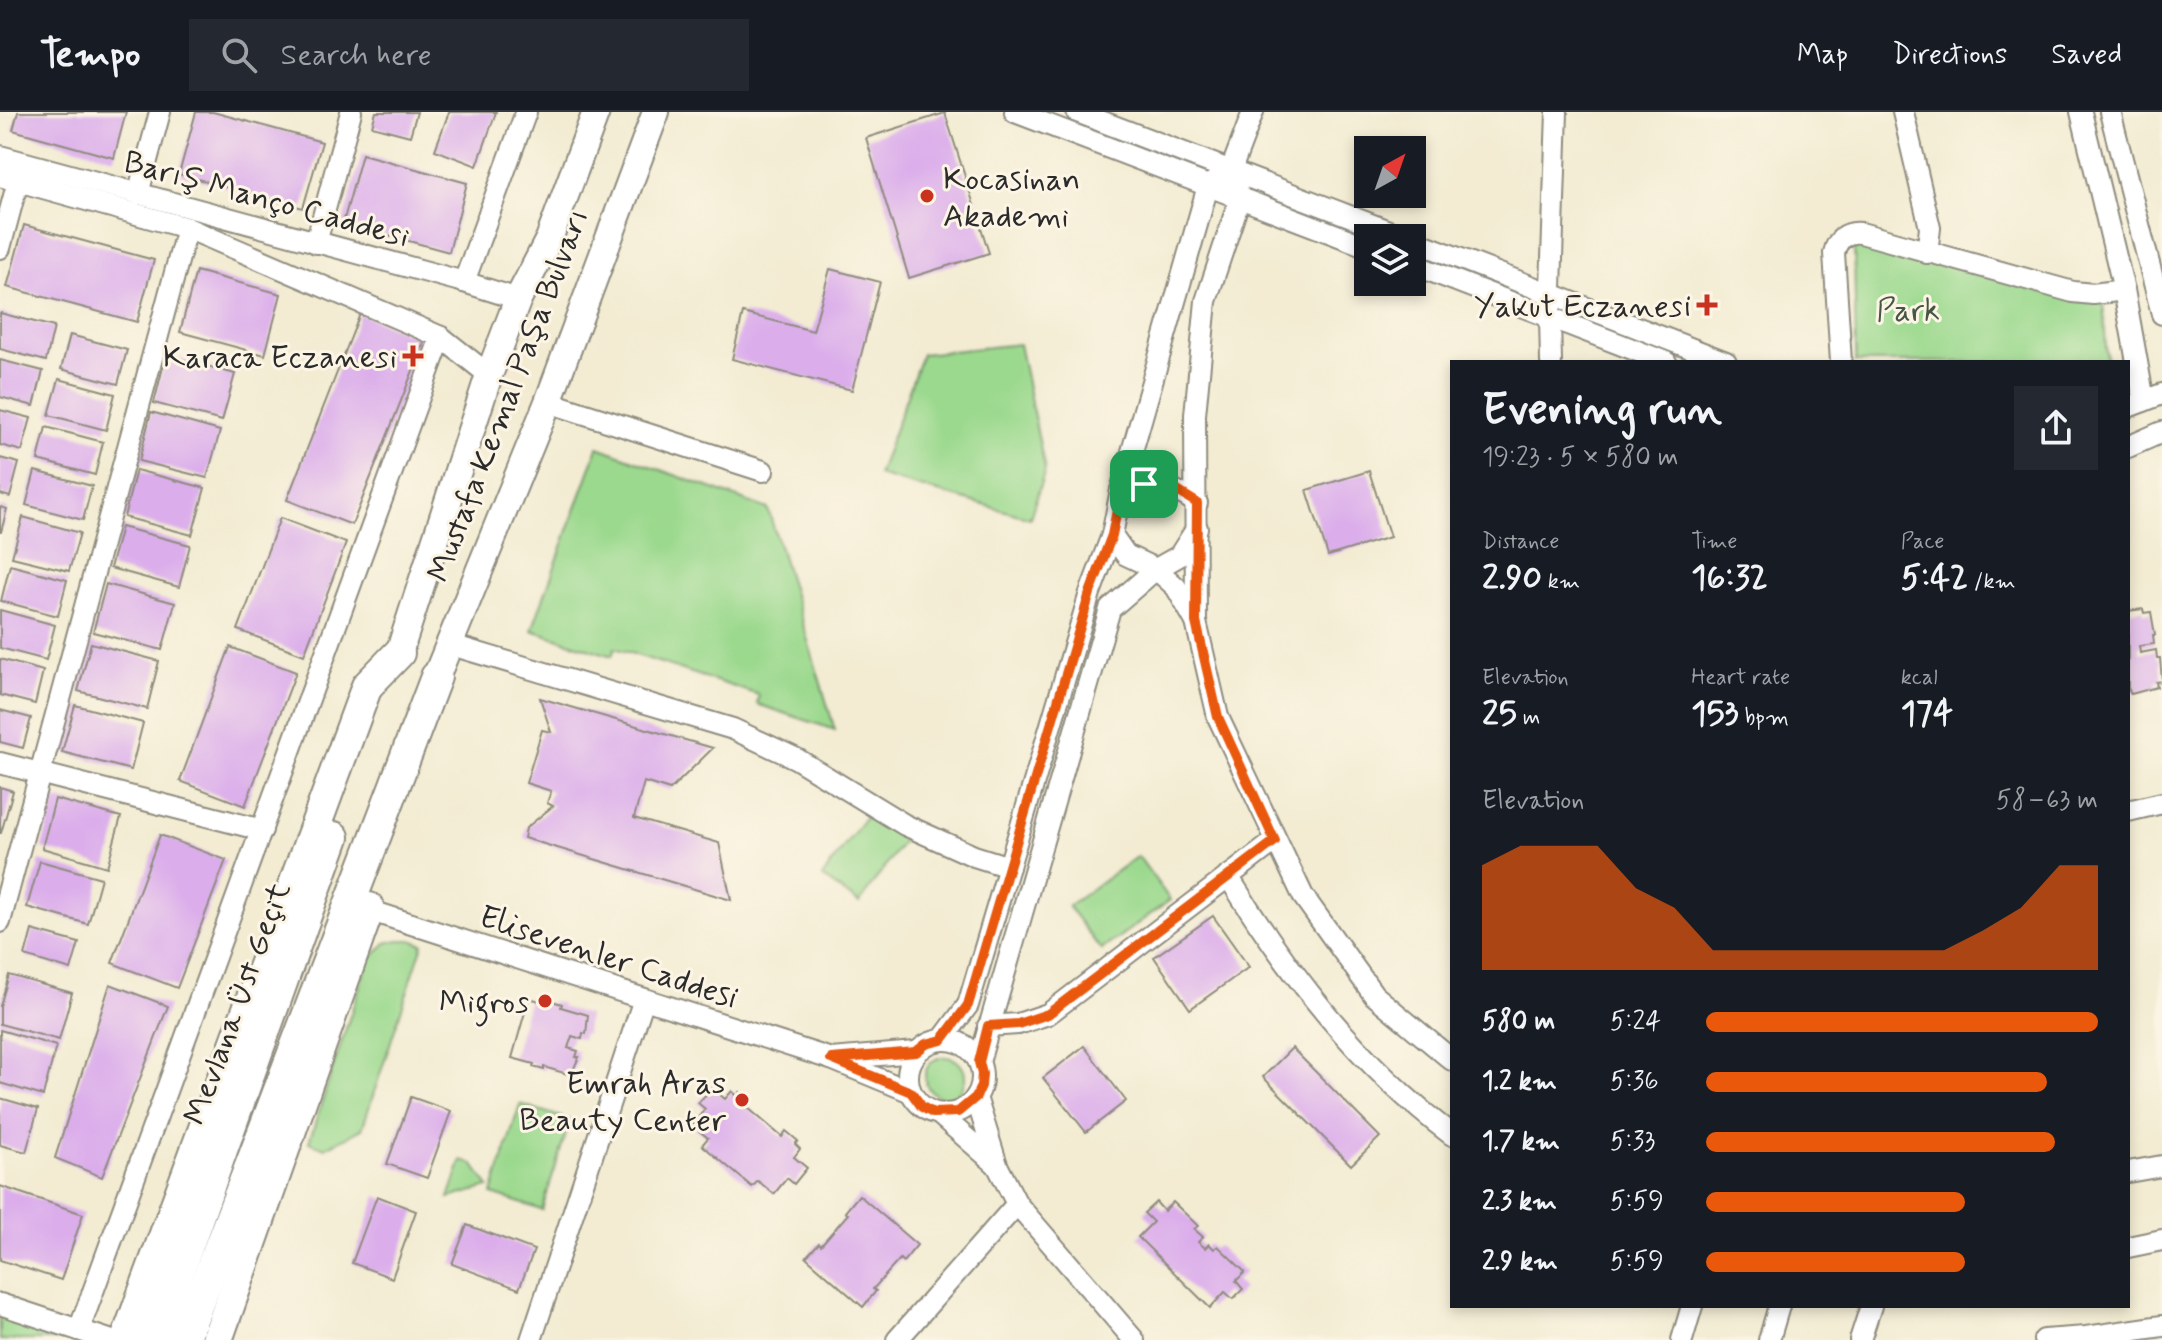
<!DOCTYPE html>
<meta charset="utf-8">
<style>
:root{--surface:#171b24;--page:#242831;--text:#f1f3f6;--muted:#9ea1a6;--line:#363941;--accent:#ea580c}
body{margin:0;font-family:Mynerve,sans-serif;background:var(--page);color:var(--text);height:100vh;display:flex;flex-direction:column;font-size:30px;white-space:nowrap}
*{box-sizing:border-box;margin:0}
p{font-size:26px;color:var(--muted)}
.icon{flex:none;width:44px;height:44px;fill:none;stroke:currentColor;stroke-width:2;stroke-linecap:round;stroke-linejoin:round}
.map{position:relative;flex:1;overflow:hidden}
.details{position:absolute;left:1450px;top:248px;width:680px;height:948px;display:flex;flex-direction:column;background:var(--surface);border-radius:0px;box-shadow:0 4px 12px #0003}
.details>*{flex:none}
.needle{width:52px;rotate:40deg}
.controls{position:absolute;left:1354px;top:24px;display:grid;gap:16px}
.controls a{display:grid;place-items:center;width:72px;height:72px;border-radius:0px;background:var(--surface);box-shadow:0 4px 12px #0003;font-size:40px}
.pin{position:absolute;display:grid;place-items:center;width:68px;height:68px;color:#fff;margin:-34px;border-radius:16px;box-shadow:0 4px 12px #0006}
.round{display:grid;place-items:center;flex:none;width:84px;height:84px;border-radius:0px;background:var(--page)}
.summary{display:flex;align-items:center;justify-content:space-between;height:136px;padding:0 32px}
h1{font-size:44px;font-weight:700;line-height:60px}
.metrics{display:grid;grid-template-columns:repeat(3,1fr);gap:12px;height:136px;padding:8px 32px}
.metrics div{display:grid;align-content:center}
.metrics b{font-size:34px;font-weight:700}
.metrics small{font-size:22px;font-weight:400}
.metrics p{font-size:22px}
.chart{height:224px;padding:16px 32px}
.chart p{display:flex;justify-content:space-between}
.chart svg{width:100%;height:144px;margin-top:8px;fill:var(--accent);opacity:.7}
ul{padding:0 32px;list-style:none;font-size:26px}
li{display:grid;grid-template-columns:128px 96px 1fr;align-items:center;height:60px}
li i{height:20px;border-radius:10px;background:var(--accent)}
header{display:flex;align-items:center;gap:48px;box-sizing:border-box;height:112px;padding:0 40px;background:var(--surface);border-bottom:2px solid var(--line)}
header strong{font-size:38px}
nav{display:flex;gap:44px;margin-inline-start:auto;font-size:28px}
.search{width:560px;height:72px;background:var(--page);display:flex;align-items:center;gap:20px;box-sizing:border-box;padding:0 28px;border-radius:0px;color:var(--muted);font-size:30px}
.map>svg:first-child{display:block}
.green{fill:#9bd98e;stroke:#63825c;stroke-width:2}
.building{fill:#dbaeeb}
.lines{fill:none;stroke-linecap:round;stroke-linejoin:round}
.minor-casing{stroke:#8f8c7f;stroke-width:24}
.major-casing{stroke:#8f8c7f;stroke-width:30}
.highway-casing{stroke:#8f8c7f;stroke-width:34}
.minor{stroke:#fff;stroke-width:20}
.major{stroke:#fff;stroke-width:26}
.highway{stroke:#fff;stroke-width:30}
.route-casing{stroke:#fff;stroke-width:16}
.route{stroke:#ea580c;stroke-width:10}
.poi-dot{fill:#c8321e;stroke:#fcf5e5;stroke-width:3}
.labels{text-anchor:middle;stroke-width:6;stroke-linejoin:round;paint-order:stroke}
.poi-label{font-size:32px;fill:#2b2b2b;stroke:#fcf5e5;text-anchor:end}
.street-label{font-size:32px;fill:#2b2b2b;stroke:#fcf5e5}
.park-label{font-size:32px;fill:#475644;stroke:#fcf5e5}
</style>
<header>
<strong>Tempo</strong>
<div class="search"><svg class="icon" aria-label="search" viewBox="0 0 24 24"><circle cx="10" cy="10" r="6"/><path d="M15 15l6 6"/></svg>Search here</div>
<nav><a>Map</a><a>Directions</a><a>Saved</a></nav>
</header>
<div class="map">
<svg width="2162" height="1228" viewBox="0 0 2162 1228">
<rect width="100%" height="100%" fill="#fcf5e5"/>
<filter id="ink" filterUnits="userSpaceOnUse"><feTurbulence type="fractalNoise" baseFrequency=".0125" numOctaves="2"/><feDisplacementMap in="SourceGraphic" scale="16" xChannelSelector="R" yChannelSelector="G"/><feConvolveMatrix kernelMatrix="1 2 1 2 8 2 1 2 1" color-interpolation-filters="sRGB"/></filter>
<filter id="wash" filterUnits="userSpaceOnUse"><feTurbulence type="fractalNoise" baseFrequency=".006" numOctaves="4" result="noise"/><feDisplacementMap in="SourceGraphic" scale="32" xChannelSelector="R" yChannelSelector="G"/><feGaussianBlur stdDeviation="1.8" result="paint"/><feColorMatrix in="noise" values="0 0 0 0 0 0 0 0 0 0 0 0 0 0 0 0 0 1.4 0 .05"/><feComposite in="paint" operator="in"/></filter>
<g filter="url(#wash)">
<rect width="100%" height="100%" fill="#f3ecd3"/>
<g class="green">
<path d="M1854 130 2103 188 2107 250H1856Z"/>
<path d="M1019 232 1045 358 1030 406 878 363 922 242Z"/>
<path d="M598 335 768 397 835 618 757 592 759 583 615 536 612 544 532 518Z"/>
<path d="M870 699 906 725 859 791 822 765Z"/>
<path d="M1138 744 1170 788 1101 838 1068 794Z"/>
<path d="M399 828H411L423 832 362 1017 325 1036 309 1030 368 849 386 831Z"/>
<circle cx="945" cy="965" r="20"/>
<path d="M520 992 570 1008 542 1098 492 1082Z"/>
<path d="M462 1048 473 1052 489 1075 449 1086Z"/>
<path d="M0 1204 82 1228H0Z"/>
</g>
<g id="blocks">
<g class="building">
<path d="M18 0H126L114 46 13 18Z"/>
<path d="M196 0H213L322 30 303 96 179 62Z"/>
<path d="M376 0H417L410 24 372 14Z"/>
<path d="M449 0H496L477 54 435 38Z"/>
<path d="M945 1 989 141 909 166 866 26Z"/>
<path d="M362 42 467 71 449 140 343 111Z"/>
<path d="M24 113 154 148 137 210 7 175Z"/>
<path d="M830 157 880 170 852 278 732 247 743 201 813 219Z"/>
<path d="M196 159 281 182 265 243 180 220Z"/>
<path d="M0 201 54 215 46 249 0 237Z"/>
<path d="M360 202 425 228 352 413 287 388Z"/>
<path d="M70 223 127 238 118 272 61 257Z"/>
<path d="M166 243 235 262 222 309 154 291Z"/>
<path d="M0 248 43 259 34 294 0 285Z"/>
<path d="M59 267 115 282 106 318 49 303Z"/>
<path d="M0 298 31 306 22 339 0 333Z"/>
<path d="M151 300 220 319 207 366 139 349Z"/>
<path d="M46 315 103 330 95 363 38 348Z"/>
<path d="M0 346 19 351 10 385 0 382Z"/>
<path d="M136 358 205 376 192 423 124 405Z"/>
<path d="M35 359 92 374 83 408 26 393Z"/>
<path d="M1369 359 1390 425 1328 444 1307 378Z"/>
<path d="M0 395 7 397 1 420H0Z"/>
<path d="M23 405 80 421 69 459 12 445Z"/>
<path d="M280 406 346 431 304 543 238 518Z"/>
<path d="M121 415 190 433 179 475 110 456Z"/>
<path d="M10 453 67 468 58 504 1 489Z"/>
<path d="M106 472 175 491 162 538 93 520Z"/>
<path d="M2143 497 2144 501 2151 500 2155 523H2153L2154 532 2139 534 2140 541 2156 538 2157 546H2160L2162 569 2156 570 2157 575 2131 582 2128 576V499Z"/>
<path d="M0 498 55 513 46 548 0 536Z"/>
<path d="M91 531 159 549 147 597 78 579Z"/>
<path d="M230 535 296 560 245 694 180 669Z"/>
<path d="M0 547 43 559 35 592 0 583Z"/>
<path d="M540 586 713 636 670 678 644 670 634 706 719 731 731 788 524 726 526 716 553 694 547 691 551 679 526 671 542 618 551 620Z"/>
<path d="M75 593 143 611 131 658 62 640Z"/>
<path d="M0 598 31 606 23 636 0 630Z"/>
<path d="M0 675 13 679 1 721H0Z"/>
<path d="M55 687 121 705 107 755 42 736Z"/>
<path d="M160 723 226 748 177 876 112 851Z"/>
<path d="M40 749 101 766 88 812 27 795Z"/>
<path d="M1213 804 1249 855 1190 897 1154 845Z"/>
<path d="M32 818 79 831 71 858 25 844Z"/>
<path d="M9 863 72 881 59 928 0 912V894Z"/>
<path d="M110 872 168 894 102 1065 55 1046Z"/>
<path d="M529 886 551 892 552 889 562 892 561 895 588 903 586 922 583 921 582 927 572 924 568 936 578 939 576 945H579L571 963 544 955V958L533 955 534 952 512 946Z"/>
<path d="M0 918 56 934 43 984 0 971Z"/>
<path d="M1084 934 1126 989 1086 1020 1043 966Z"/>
<path d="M1292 936 1380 1025 1351 1053 1263 965Z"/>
<path d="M712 976 725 987 732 979 737 984 740 980 751 990 747 995 782 1025 786 1019 798 1029 795 1032 800 1037 794 1045 807 1056 794 1072 787 1066 774 1082 758 1069 752 1075 702 1033 708 1026 692 1013 705 997 698 991Z"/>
<path d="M411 985 451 999 427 1066 387 1052Z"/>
<path d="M0 986 38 997 26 1040 0 1033Z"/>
<path d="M0 1074 83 1102 61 1168 0 1148Z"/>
<path d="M859 1083 917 1133 903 1150 900 1147 873 1177 876 1179 863 1195 806 1145 819 1131 821 1133 848 1102 845 1100Z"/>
<path d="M377 1084 416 1099 392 1166 352 1151Z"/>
<path d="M1156 1090 1164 1099 1173 1090 1198 1114 1194 1117 1203 1125 1198 1130 1205 1136 1209 1132 1214 1137 1218 1134 1245 1160 1236 1169 1243 1177 1233 1187 1225 1180 1210 1196 1138 1125 1153 1110 1144 1101Z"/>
<path d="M467 1113 534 1138 519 1177 452 1152Z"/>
</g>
</g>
</g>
<g filter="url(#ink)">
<use href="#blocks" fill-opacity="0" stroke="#8f8c7f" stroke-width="2"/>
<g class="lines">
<g class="minor-casing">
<g id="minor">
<path d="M1015 0 1368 135"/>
<path d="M1077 0 1407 126"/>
<path d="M1903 0 1930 116 1927 141"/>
<path d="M2081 0 2124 178 2144 289"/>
<path d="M2110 0 2162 202"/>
<path d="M0 44 464 170 518 187"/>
<path d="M1231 58 1240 86 1206 189 1195 303 1196 510 1218 605 1303 784 1374 883 1452 948"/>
<path d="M0 64 187 116 441 225 489 263"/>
<path d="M138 82 160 0"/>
<path d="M1412 128 1726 250"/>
<path d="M316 131 351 0"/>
<path d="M0 136 18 69"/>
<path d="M1412 152 1666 250"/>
<path d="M464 170 526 0"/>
<path d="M1551 250 1550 205 1557 0"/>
<path d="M1841 250 1834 141C1837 127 1847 119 1861 121L2073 180 2093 182 2124 178"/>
<path d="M548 290 763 359"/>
<path d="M2128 295 2162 282"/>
<path d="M2128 335 2162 320"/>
<path d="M1121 378C1155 369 1168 372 1197 391"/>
<path d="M1112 423 1126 443 1156 457 1176 475 1196 510"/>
<path d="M448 532 733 617 797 647 905 713 974 744 1009 755"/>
<path d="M0 651 262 718"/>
<path d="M2128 699 2162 691"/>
<path d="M1228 764C1289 862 1359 953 1452 1023"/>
<path d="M368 798 831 947"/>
<path d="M0 810 187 116"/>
<path d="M988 914 1018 912 1048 902 1275 729"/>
<circle cx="945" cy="965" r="37"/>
<path d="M942 928 968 893 1090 481 1112 423 1121 378 1208 74 1231 58 1253 0"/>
<path d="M979 950 1110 497 1156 457 1179 444 1197 416"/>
<path d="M911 980 831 947 916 940"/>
<path d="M939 1002 997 1053 976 985"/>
<path d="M997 1053 1017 1092 1134 1228"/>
<path d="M2128 1060 2162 1054"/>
<path d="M2128 1135 2162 1128"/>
<path d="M0 1192 109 1228"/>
<path d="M79 1218 441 225"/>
<path d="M531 1228 644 887"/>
<path d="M897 1228 1017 1092"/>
<path d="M1682 1228 1692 1194"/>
<path d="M1769 1228 1779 1194"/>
<path d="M1860 1228 1871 1194"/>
<path d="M2044 1228 2086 1225 2162 1214"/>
</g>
</g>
<g class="major-casing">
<g id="major">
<path d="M399 541 489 263 518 187 549 127 596 0"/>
<path d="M436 565 548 290 656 0"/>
</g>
</g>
<g class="highway-casing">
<g id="highway">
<path d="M126 1228 367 574 399 541"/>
<path d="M154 1228 334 725"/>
<path d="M184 1228 436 565"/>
<path d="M217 1228 369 796"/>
</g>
</g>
<use href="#minor" class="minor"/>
<use href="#major" class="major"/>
<use href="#highway" class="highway"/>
</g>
</g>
<g class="lines" filter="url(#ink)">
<g class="route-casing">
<path id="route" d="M1144 372 1171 375 1197 391 1196 510 1218 605 1275 729 1048 902 1018 912 988 914 979 950 982 962 981 974 976 985 958 1000 933 1001 922 995 911 980 831 947 916 940 926 932 942 928 968 893 1090 481 1112 423 1121 378Z"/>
</g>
<use href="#route" class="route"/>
</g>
<g class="poi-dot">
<circle cx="927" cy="84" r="8"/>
<path d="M1703 181h8v8h8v8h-8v8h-8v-8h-8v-8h8z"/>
<path d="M409 232h8v8h8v8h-8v8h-8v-8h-8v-8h8z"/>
<circle cx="545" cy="889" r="8"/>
<circle cx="742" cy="988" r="8"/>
</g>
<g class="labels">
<g class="poi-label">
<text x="943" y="77" text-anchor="start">Kocasinan<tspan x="943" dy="37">Akademi</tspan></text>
<text x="1691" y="204">Yakut Eczanesi</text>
<text x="397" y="255">Karaca Eczanesi</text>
<text x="529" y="900">Migros</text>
<text x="726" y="981">Emrah Aras<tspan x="726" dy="37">Beauty Center</tspan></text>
</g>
<g class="street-label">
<text transform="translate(267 86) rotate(15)" y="11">Barış Manço Caddesi</text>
<text transform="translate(507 283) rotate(-69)" y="11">Mustafa Kemal Paşa Bulvarı</text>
<text transform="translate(609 844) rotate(18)" y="11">Elisevenler Caddesi</text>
<text transform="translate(236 891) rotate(-70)" y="11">Mevlana Üst Geçit</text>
</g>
<g class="park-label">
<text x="1908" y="208">Park</text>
</g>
</g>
</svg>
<div class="controls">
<a><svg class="needle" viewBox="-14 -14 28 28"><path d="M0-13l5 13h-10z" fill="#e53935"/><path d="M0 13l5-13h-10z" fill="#9ea1a6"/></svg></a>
<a><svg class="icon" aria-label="layers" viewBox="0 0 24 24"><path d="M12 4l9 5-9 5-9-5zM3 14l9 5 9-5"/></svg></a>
</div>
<div class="pin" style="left:1144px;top:372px;background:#1e9e55"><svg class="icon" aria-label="arrive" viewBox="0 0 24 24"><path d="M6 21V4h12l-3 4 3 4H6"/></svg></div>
<section class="details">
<div class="summary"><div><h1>Evening run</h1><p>19:23 · 5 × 580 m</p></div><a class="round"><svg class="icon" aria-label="share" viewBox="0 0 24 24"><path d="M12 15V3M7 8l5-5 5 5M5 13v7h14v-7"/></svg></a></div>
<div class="metrics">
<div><p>Distance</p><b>2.90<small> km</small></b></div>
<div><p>Time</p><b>16:32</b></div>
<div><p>Pace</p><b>5:42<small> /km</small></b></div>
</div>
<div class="metrics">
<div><p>Elevation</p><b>25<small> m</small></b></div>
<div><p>Heart rate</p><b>153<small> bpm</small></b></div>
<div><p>kcal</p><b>174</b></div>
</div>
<div class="chart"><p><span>Elevation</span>58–63 m</p>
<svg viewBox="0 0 160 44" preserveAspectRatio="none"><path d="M0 44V12L10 6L20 6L30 6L40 19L50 25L60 38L70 38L80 38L90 38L100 38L110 38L120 38L130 32L140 25L150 12L160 12V44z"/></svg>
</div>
<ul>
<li><b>580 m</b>5:24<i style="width:100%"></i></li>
<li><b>1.2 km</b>5:36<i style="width:87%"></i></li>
<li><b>1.7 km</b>5:33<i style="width:89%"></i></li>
<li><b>2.3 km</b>5:59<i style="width:66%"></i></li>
<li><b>2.9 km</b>5:59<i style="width:66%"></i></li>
</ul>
</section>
</div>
